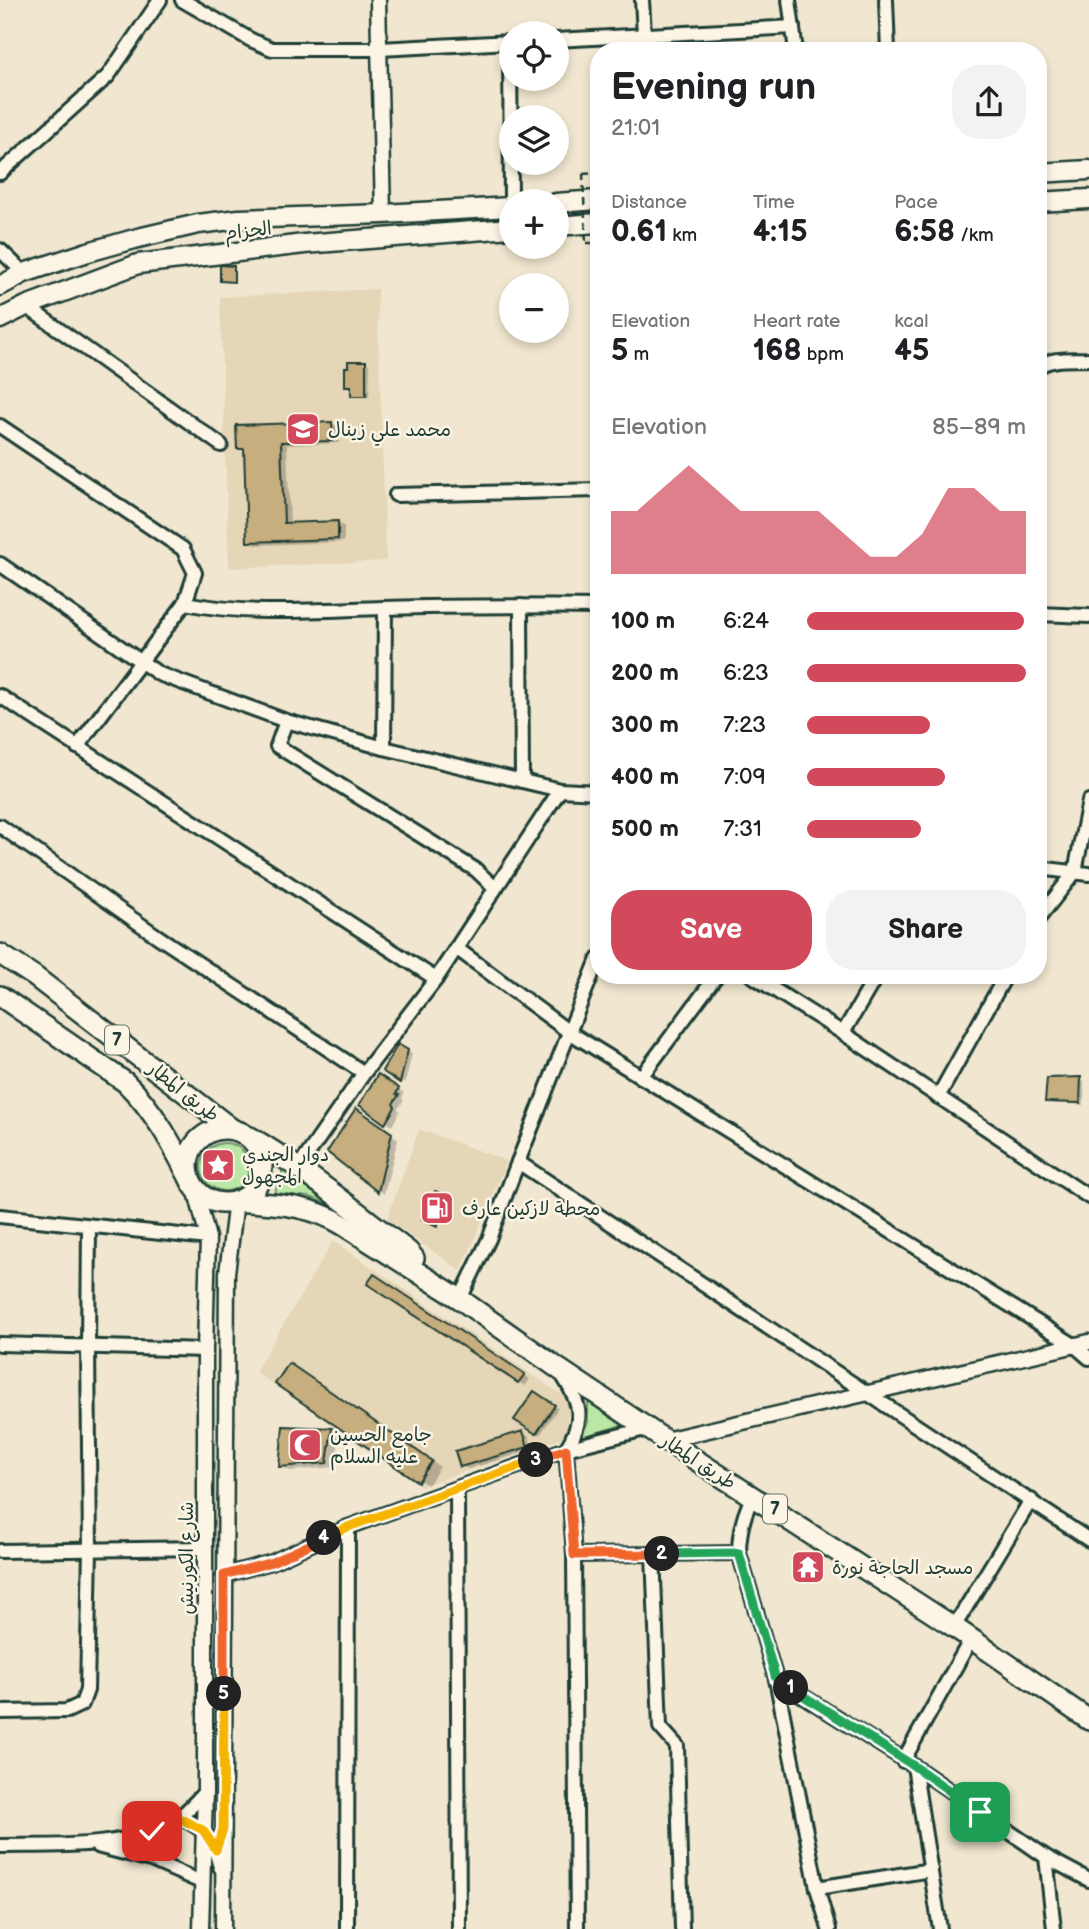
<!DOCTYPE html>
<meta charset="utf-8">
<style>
:root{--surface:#fff;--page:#f2f2f2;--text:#202124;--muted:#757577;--accent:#d1495b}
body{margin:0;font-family:"Balsamiq Sans","Playpen Sans Arabic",sans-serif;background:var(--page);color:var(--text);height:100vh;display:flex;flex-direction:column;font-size:26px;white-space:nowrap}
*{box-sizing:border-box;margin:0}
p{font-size:23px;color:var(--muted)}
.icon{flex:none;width:38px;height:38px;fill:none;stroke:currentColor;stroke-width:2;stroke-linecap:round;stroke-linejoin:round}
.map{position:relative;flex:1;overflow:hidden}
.panel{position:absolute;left:590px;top:42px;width:457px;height:942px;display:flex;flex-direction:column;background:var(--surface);border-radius:28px;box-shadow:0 4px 10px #0003}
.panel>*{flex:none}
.controls{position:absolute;left:499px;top:21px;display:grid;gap:14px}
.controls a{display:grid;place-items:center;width:70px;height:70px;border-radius:50%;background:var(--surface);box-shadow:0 4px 10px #0003;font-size:35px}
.pin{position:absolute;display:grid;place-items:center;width:60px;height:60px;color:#fff;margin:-30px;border-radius:14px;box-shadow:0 4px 10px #0006}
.km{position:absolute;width:35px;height:35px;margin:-18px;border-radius:50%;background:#222;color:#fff;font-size:19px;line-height:35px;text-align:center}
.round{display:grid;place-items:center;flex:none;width:74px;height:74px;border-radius:28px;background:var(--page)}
.head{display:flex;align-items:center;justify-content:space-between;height:119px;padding:0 21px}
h1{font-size:38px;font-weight:700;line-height:52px}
.stats{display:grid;grid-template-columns:repeat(3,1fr);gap:10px;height:119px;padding:7px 21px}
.stats div{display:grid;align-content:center}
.stats b{font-size:30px;font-weight:700}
.stats small{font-size:19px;font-weight:400}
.stats p{font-size:19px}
.chart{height:196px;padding:14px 21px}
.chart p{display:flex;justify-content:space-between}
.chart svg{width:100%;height:126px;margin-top:7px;fill:var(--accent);opacity:.7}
.primary-button{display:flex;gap:14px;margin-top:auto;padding:14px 21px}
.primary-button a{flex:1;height:80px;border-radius:28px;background:var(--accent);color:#fff;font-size:28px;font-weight:700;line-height:80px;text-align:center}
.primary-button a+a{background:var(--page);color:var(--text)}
ul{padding:0 21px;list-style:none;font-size:23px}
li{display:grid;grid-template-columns:112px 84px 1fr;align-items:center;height:52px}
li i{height:18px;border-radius:9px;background:var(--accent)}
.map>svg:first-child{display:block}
.built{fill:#e4d6b7}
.green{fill:#bae7a5;stroke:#6c926c;stroke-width:2}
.shadow{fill:#0003}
.building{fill:#c7ae7e;stroke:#1f3d34;stroke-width:2}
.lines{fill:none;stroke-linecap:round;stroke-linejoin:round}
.minor-casing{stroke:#1f3d34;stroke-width:18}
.tertiary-casing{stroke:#1f3d34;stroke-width:19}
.secondary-casing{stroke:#1f3d34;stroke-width:23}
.trunk-casing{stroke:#1f3d34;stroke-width:24}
.path{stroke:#1f3d34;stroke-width:2.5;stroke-dasharray:7 5;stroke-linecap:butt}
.minor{stroke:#fcf5e5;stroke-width:12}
.tertiary{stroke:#fcf5e5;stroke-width:14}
.secondary{stroke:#fcf5e5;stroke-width:18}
.trunk{stroke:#fcf5e5;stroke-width:19}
.path-bridge{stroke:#1f3d34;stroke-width:2.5;stroke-dasharray:7 5;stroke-linecap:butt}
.split-1-casing{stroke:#fff;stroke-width:14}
.split-2-casing{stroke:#fff;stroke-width:14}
.split-3-casing{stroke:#fff;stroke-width:14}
.split-4-casing{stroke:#fff;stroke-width:14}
.split-5-casing{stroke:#fff;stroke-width:14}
.split-6-casing{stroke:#fff;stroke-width:14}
.split-1{stroke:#22a559;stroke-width:9}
.split-2{stroke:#22a559;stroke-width:9}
.split-3{stroke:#f0652b;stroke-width:9}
.split-4{stroke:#f5b400;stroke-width:9}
.split-5{stroke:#f0652b;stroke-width:9}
.split-6{stroke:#f5b400;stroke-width:9}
.labels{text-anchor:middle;stroke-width:5;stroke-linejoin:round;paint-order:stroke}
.shield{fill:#fcf5e5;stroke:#617469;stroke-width:2}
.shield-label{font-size:18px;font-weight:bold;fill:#1f3d34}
.street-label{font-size:19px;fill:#1f3d34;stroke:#fcf5e5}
.poi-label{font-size:19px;fill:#1f3d34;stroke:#fcf5e5;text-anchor:start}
</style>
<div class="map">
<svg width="1089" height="1929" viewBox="0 0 1089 1929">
<rect width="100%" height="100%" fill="#f1e7d0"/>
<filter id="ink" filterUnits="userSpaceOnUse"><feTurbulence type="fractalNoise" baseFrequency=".0143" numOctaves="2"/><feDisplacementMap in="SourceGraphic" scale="14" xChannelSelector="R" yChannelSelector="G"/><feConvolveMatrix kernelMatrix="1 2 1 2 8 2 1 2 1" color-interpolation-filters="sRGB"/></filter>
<g filter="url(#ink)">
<g class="built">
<path d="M377 289 386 561 229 568 220 297Z"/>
<path d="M419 1129 507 1161 461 1271 387 1219Z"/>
<path d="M333 1241 562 1395 569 1404 566 1432 559 1439 547 1444 422 1486 255 1372Z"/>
</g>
<g class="green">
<circle cx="225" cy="1167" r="24"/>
<path d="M283 1170 331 1205 310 1197 274 1194Z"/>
<path d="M588 1402 622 1425 580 1438 588 1422Z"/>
</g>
<g class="shadow">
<path d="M366 363 370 365 369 397H357L353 395V387L347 385Z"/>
<path d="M332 423 338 427 339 443 287 445 290 524 337 523 344 526V542L255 545 249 541 246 452 239 448Z"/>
<path d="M399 1046 412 1054 405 1083 384 1070Z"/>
<path d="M1080 1079 1084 1081V1105L1051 1103 1047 1101Z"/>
<path d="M385 1080 404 1093 402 1099 404 1100 398 1109 400 1111 392 1126 361 1104Z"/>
<path d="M363 1114 398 1139 384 1194 329 1151Z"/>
<path d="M436 1193 451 1200 439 1226 424 1219Z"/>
<path d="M381 1279 530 1379 525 1386 370 1283Z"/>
<path d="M298 1371 440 1467 428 1485 419 1480Z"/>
<path d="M534 1393 558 1408 540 1435 517 1420Z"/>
<path d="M331 1429 340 1434 335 1467 290 1471 281 1466Z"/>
<path d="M523 1433 529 1436 533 1450 468 1469 461 1466Z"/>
</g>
<g class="building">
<path d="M220 265 234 266V282L220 281Z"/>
<path d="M348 361H366V396H351V386H345V367H348Z"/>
<path d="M332 422 333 441 281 442 284 523 338 521V539L247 542 244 449H237L236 425Z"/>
<path d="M398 1044 408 1050 400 1083 382 1071Z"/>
<path d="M378 1074 399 1088 396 1094 399 1095 393 1104 395 1107 385 1124 359 1105Z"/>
<path d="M1081 1077 1080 1103 1045 1102 1047 1078Z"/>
<path d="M356 1108 392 1133 378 1192 327 1152Z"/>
<path d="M435 1191 451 1198 437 1227 422 1220Z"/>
<path d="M374 1274 525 1374 518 1383 367 1284Z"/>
<path d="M289 1363 432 1461 418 1482 275 1384Z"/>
<path d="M534 1391 555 1405 536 1434 514 1420Z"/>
<path d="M283 1426 332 1428 327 1463 279 1467Z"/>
<path d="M523 1431 528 1447 460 1467 455 1451Z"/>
</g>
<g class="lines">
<g class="minor-casing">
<g id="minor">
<path d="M182 0 251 40 272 49H380L511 42"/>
<path d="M642 0 645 51"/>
<path d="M789 0 796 51"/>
<path d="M886 0 888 51"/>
<path d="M556 40 793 27"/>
<path d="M510 42 511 201"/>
<path d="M0 173 108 76 160 0"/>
<path d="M0 250 24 273"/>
<path d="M26 306 221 445"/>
<path d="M1038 367C1051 357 1073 360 1089 359"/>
<path d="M0 426 183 549 195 573 185 603 77 747"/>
<path d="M396 495 598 490"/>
<path d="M0 564 159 674 286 721 384 748 560 790 598 792"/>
<path d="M185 603C251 616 317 610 383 608 455 606 527 606 598 607"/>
<path d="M521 606 522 781"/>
<path d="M1038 614 1089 616"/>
<path d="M0 696 436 979"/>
<path d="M286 721 277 746 476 870 495 888"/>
<path d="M384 748 385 608"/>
<path d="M0 826 157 936 364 1073"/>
<path d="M1038 868 1089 874"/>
<path d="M1038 919 1075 872 1089 801"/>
<path d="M456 948 569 1032 1074 1345 1089 1358"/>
<path d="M751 975 843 1033 1089 1197"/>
<path d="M843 1033 877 975"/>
<path d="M641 1077 717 975"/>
<path d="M938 1097 1006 975"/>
<path d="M518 1162 1089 1540"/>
<path d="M299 1167 364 1073 436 979 560 790"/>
<path d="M0 1216 208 1238"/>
<path d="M460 1299 489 1239 518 1162 598 959"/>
<path d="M0 1344 205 1350"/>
<path d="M563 1376C581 1405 585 1419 566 1449L574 1555 577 1929"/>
<path d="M457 1489 459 1929"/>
<path d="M753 1496C743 1515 739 1532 739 1553L776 1679 817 1888 829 1929"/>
<path d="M0 1551 205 1548"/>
<path d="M653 1554 660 1727 677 1746 682 1929"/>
<path d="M574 1555 739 1553"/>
<path d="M224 1575 272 1562 348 1527 566 1449 649 1428"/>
<path d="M954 1627 1031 1500"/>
<path d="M776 1679 914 1766 1046 1857 1089 1880"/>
<path d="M0 1712 67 1711 82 1704 87 1690 90 1549 88 1347 89 1227"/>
<path d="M903 1761 971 1639"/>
<path d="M914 1766 940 1929"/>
<path d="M179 1817C207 1830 212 1837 220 1867"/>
<path d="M0 1846C57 1845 127 1850 177 1819 187 1812 196 1801 205 1792"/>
<path d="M97 1846 151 1860 201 1882"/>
<path d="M1046 1857 1054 1929"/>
<path d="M817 1888 931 1870"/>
<path d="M347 1929 348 1527"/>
</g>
</g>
<g class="tertiary-casing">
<g id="tertiary">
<path d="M378 0 383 214"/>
<path d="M195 1188 208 1238 205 1350V1792L201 1929"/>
<path d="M665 1440 1089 1342"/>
<path d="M223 1929 227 1273 236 1201"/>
</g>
</g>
<g class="secondary-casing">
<g id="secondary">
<path d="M1038 173 1089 170"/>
<path d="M1038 202 1089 199"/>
<path d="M556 203 598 200"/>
<path d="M556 226 598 223"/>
<path d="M0 286 24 273 88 252 138 238 198 224 239 219 383 214 511 207"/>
<path d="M0 319 26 306 138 264 304 244 511 228"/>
</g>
</g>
<g class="trunk-casing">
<g id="trunk">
<path d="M0 954 34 976 232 1129"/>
<path d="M0 996 125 1082C155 1111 173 1146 192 1183"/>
<circle cx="225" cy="1166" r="37"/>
<path d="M250 1137C307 1170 356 1212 408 1251L414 1258"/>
<path d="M236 1201C274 1204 309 1204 343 1225L460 1299 559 1369 665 1440 954 1627 1089 1720"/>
</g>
</g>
<g class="path">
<path d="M583 174 598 173"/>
<path d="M586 243H598"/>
</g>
<use href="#minor" class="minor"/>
<use href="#tertiary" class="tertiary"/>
<use href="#secondary" class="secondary"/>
<use href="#trunk" class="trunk"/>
<path class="path-bridge" d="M583 174 586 243"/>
</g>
</g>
<g class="lines" filter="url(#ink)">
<g class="split-1-casing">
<path id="split-1" d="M791 1688 914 1766 980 1812"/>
</g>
<g class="split-2-casing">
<path id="split-2" d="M662 1554 739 1553 776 1679 791 1688"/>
</g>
<g class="split-3-casing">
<path id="split-3" d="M536 1460 566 1449 574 1555 662 1554"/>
</g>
<g class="split-4-casing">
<path id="split-4" d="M324 1538 348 1527 536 1460"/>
</g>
<g class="split-5-casing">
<path id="split-5" d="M224 1694V1575L272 1562 324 1538"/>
</g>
<g class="split-6-casing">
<path id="split-6" d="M152 1831 179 1818 203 1830 216 1850 223 1829 224 1694"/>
</g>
<use href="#split-1" class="split-1"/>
<use href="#split-2" class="split-2"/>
<use href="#split-3" class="split-3"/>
<use href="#split-4" class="split-4"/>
<use href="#split-5" class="split-5"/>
<use href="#split-6" class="split-6"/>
</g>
<defs>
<g id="school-square" transform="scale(1.75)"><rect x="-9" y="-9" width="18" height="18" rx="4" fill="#d1495b" stroke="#fcf5e5"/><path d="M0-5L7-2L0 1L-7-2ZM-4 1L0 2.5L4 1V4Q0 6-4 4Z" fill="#fff"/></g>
<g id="sight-square" transform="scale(1.75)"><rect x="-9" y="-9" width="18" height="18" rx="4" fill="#d1495b" stroke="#fcf5e5"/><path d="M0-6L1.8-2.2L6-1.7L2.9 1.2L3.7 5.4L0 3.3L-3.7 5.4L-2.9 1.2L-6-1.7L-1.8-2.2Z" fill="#fff"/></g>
<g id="fuel-square" transform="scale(1.75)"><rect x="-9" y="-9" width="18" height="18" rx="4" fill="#d1495b" stroke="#fcf5e5"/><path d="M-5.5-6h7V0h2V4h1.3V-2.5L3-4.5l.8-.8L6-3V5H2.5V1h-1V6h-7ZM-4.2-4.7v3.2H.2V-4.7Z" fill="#fff"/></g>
<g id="mosque-square" transform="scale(1.75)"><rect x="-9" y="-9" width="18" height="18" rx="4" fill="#d1495b" stroke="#fcf5e5"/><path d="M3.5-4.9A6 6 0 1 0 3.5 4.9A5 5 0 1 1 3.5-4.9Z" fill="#fff"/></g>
<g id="temple-square" transform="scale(1.75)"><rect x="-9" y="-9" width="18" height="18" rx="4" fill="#d1495b" stroke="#fcf5e5"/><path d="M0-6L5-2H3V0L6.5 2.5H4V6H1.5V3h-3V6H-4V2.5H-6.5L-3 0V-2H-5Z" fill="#fff"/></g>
</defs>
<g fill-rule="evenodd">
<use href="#school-square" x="303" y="429"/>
<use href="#sight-square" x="218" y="1165"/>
<use href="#fuel-square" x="437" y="1208"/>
<use href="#mosque-square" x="305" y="1445"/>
<use href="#temple-square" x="808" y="1567"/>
</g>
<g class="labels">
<g class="shield">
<rect x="105" y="1025.5" width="24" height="29" rx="5"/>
<rect x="763" y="1494.5" width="24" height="29" rx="5"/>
</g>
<g class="shield-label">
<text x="117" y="1046">7</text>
<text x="775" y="1515">7</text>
</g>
<g class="street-label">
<text transform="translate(248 230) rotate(-7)" y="7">الحزام</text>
<text transform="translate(184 1091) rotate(38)" y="7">طريق المطار</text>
<text transform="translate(699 1461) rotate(33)" y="7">طريق المطار</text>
<text transform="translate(186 1558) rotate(-90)" y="7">شارع الكورنيش</text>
</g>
<g class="poi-label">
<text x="328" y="436">محمد علي زينال</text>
<text x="242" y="1161">دوار الجندي<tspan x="242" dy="22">المجهول</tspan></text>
<text x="462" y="1215">محطة لازكين عارف</text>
<text x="330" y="1441">جامع الحسين<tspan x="330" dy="22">عليه السلام</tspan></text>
<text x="832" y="1574">مسجد الحاجة نورة</text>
</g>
</g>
</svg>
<div class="controls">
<a><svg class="icon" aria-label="locate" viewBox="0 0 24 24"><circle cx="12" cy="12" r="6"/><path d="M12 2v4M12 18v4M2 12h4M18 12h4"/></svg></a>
<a><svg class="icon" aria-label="layers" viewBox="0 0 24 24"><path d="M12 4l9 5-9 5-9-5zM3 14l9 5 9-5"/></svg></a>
<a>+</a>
<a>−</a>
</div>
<div class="pin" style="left:980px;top:1812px;background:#1e9e55"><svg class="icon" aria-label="arrive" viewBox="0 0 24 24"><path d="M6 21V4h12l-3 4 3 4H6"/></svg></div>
<div class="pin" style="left:152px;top:1831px;background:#d93025"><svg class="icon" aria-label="check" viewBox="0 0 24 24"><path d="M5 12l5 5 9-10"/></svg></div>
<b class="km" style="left:791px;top:1688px">1</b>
<b class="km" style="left:662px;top:1554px">2</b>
<b class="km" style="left:536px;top:1460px">3</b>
<b class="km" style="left:324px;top:1538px">4</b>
<b class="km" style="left:224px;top:1694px">5</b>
<section class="panel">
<div class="head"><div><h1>Evening run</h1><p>21:01</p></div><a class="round"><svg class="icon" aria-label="share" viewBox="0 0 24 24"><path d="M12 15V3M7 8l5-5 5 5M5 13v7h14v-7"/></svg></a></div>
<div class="stats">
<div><p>Distance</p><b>0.61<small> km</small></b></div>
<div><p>Time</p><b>4:15</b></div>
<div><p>Pace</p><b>6:58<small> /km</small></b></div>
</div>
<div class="stats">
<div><p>Elevation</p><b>5<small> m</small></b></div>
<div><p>Heart rate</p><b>168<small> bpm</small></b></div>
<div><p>kcal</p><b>45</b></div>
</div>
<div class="chart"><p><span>Elevation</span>85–89 m</p>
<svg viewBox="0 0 160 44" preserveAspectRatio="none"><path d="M0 44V22L10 22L20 14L30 6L40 14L50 22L60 22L70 22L80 22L90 30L100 38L110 38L120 30L130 14L140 14L150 22L160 22V44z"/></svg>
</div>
<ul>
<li><b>100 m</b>6:24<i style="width:99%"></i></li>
<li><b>200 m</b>6:23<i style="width:100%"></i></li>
<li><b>300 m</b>7:23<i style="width:56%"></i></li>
<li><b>400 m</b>7:09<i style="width:63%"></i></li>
<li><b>500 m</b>7:31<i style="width:52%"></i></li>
</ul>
<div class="primary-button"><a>Save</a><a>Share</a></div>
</section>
</div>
